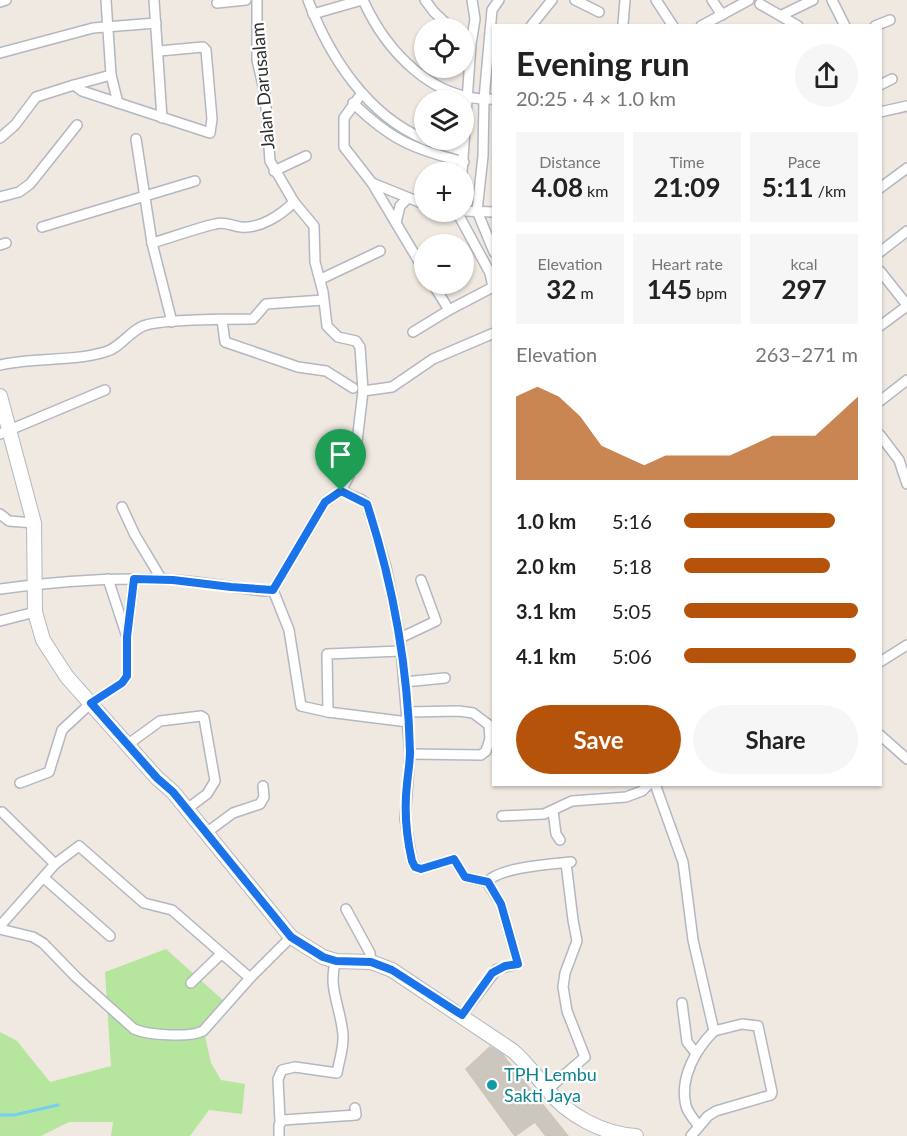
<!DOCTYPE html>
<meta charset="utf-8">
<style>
:root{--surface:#fff;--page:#f6f6f6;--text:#222;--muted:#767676;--accent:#b45309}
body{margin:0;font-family:Lato,sans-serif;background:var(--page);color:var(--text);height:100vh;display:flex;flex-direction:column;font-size:22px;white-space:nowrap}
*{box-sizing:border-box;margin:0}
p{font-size:20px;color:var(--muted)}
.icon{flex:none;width:33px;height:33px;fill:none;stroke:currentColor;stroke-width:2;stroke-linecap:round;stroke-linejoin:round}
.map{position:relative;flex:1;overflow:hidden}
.side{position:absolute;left:492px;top:24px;width:390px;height:762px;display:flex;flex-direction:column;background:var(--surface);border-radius:0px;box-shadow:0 2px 4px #0004}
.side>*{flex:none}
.fabs{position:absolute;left:414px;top:18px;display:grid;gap:12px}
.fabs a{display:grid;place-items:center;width:60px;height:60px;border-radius:50%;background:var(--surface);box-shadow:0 2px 4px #0004;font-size:30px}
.pin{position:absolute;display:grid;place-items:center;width:51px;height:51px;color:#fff;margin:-62px -26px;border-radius:50% 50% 50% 0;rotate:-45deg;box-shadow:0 0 6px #0007}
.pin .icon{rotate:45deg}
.round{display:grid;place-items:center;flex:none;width:63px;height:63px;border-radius:32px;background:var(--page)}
.head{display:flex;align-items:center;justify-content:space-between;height:102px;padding:0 24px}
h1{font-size:33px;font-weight:700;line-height:45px}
.stats{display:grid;grid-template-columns:repeat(3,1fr);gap:9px;height:102px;padding:6px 24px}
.stats div{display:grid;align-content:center;border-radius:0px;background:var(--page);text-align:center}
.stats b{font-size:26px;font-weight:700}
.stats small{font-size:16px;font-weight:400}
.stats p{font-size:16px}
.chart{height:168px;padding:12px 24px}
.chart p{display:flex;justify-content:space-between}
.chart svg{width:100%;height:108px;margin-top:6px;fill:var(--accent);opacity:.7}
.button{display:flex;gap:12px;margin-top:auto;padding:12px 24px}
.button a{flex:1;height:69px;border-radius:36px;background:var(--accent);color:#fff;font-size:24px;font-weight:700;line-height:69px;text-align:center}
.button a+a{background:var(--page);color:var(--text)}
ul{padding:0 24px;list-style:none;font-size:20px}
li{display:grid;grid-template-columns:96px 72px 1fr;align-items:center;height:45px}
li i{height:15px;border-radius:8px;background:var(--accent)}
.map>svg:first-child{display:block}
.green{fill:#b6e59e}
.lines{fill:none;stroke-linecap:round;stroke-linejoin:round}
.stream{stroke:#75cff0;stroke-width:3}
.building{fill:#cbc7bf;stroke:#cbc5ba;stroke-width:1.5}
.minor-casing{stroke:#b4b7c1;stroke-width:12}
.secondary-casing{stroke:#b4b7c1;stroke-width:16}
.minor{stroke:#fff;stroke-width:9}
.secondary{stroke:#fff;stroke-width:14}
.route-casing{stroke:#fff;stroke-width:12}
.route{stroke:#1a73e8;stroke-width:8}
.culture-dot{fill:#0f9aa8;stroke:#fff;stroke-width:2}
.labels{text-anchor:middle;stroke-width:4.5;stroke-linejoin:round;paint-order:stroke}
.street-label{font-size:18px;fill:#2e2e2e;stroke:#fff}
.culture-label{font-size:18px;fill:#0d838f;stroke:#fff;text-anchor:start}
</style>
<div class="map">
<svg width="907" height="1136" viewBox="0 0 907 1136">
<rect width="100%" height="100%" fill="#efe9e1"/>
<path class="green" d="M166 949 225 1002 204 1031 211 1063 221 1080 245 1084 242 1114 209 1110 190 1136H111L113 1122H69L41 1136H0V1032L17 1041 50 1082 111 1066 105 972Z"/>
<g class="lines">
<path class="stream" d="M0 1115H14L58 1105"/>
</g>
<path class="building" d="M490 1047 502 1054 568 1136H546L535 1122 515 1136 466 1069Z"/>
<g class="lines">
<g class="minor-casing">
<g id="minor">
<path d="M106 0 111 75 118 103"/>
<path d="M154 0 162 118"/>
<path d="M308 0C329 56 367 115 424 139"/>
<path d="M363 0C386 51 433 102 494 99"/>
<path d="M425 0 434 12 451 28"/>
<path d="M575 0 599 12"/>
<path d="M656 0 673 26"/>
<path d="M712 0 722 15"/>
<path d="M832 0 845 26"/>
<path d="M0 2 6 0"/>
<path d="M217 3 246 0"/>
<path d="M760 4 798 26"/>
<path d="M313 14 362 0"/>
<path d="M782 15 813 0"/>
<path d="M623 24 625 0"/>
<path d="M531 26 552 0"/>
<path d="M701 26 749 0"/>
<path d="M875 26 890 20"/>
<path d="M0 53 93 28 156 23"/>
<path d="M74 85 111 75"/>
<path d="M880 85 892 79"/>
<path d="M362 93 344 118V147L372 183 424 270"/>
<path d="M353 103C391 140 413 149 464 162"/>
<path d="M880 112 907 106"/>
<path d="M0 138 15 125 36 97 74 85 82 91 210 133 212 119 206 50 203 47 159 51"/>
<path d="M136 139 152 243 172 322"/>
<path d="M425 140 463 151"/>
<path d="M274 171 306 156"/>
<path d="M462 172 471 44 475 19 472 0"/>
<path d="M372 183 424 204"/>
<path d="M880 188 907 168"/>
<path d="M0 197 19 192 30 184 77 125"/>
<path d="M464 211 494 212"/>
<path d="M396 223 400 206 408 198"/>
<path d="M42 227 195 181"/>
<path d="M152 243C173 237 194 229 215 224 226 221 231 226 241 227 260 229 281 215 294 202"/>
<path d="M0 245 6 243"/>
<path d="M494 252 477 211 483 156 484 99 492 10 499 0"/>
<path d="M880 252 907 231"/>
<path d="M880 271 907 305"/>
<path d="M321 279 380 251"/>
<path d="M433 284 449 310 493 287 490 273 457 212"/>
<path d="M222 320 225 342 298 367 326 371 353 388"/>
<path d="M880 326 907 306"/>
<path d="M413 332 449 310"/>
<path d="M0 365C34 357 71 362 105 352 120 348 129 332 143 326 161 319 230 319 253 319L266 304 323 300"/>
<path d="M363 391 392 387 433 359 494 333"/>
<path d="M880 401 907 380"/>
<path d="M0 434 105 390"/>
<path d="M880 435 899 460 907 484"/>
<path d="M341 491 362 500 367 504 386 567 400 638 410 754 405 819 412 861 415 867 421 869 454 859 465 877 487 882 501 904 518 964 497 969 462 1015"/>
<path d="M122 507 135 535 162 580"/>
<path d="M0 514 9 521 34 523"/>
<path d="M108 579 127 637"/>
<path d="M0 589C58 581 115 577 174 580 204 582 235 588 265 591L273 590 325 502 341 491 349 476 356 450 363 391 360 347 356 341 338 337 327 326 323 292 315 262 314 226 294 202 270 161 265 94 257 60V0"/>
<path d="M273 590 289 630 301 706 328 712 408 722"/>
<path d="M0 621 35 612"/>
<path d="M400 638 436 621 421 580"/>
<path d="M880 662 907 645"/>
<path d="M404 682 445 678"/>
<path d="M328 712 327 654 401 651"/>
<path d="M407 712 459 711 473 713 489 725 490 739 494 740"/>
<path d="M880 735 907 759"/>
<path d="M127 745 160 721 201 716 204 718 215 781 207 794 187 809"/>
<path d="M410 754 481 755 486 751 490 739"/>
<path d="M20 783 49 772 62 730 91 703 122 683 127 676V637L134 579"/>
<path d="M655 784 683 862 693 940 714 1031 742 1024 758 1026 772 1092 771 1095 716 1111 708 1116 691 1136"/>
<path d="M553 811 556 834 560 840"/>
<path d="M2 812 55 864"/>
<path d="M502 816 544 814 572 801 626 797 642 791 649 784"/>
<path d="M206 833 233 813 260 804 264 797 263 786"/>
<path d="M44 878 110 936"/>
<path d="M487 882C500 867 551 864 571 862"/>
<path d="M346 909 370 953 371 962"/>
<path d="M0 926 55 864 79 846 144 903 172 910 250 978"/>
<path d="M0 929 33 937 43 943 76 977 134 1029C148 1035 189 1038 203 1031L250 978 291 937"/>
<path d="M191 983 221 954"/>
<path d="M682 1003 687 1042 695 1052"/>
<path d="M547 1090 585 1057 567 1011 563 987 565 973 577 941 573 920 566 863"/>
<path d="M280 1121 278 1079 282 1070 295 1067 337 1073C339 1061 344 1047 343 1035 341 1008 327 986 336 961"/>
<path d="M699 1126C694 1120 688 1113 686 1106 679 1078 696 1049 714 1031"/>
<path d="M279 1136V1125L283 1120 356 1115 355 1108"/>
</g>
</g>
<g class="secondary-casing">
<path id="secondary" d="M0 396 34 523 35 612 43 640 67 677 157 778 173 792 291 937 323 957 336 961 371 962 392 970 513 1051C526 1062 536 1076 547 1089 567 1115 603 1134 636 1136"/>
</g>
<use href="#minor" class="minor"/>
<use href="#secondary" class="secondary"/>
</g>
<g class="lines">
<g class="route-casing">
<path id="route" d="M341 491 367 504C393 584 408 668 410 752 410 762 408 773 407 784 404 810 406 835 412 861L415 867 421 869 454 859 465 877 488 882 501 904 518 964 505 966 492 973 462 1015 392 970 371 962 336 961 323 957 291 937 173 792 157 778 91 703 122 683 127 676V637L134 579 173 580 231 587 273 590 325 502Z"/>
</g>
<use href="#route" class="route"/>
</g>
<circle class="culture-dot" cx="492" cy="1085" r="6"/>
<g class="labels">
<g class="street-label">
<text transform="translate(263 86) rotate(-95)" y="6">Jalan Darusalam</text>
</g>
<g class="culture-label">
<text x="504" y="1081">TPH Lembu<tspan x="504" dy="21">Sakti Jaya</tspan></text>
</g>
</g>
</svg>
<div class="fabs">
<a><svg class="icon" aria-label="locate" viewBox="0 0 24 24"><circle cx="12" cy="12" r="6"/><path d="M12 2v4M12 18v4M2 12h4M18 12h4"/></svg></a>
<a><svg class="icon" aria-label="layers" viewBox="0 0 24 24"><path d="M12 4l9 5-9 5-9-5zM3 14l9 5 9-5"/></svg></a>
<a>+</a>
<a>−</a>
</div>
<div class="pin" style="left:341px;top:491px;background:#1e9e55"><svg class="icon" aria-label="arrive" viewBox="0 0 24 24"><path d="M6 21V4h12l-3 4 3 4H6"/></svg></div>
<section class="side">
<div class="head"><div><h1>Evening run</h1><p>20:25 · 4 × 1.0 km</p></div><a class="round"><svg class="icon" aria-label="share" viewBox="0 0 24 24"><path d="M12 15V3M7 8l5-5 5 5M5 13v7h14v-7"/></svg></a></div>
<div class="stats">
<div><p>Distance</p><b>4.08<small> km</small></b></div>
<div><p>Time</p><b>21:09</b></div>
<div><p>Pace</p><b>5:11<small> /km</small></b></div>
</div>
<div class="stats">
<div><p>Elevation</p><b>32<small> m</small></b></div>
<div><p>Heart rate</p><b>145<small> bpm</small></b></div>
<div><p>kcal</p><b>297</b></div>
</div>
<div class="chart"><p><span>Elevation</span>263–271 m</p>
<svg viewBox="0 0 160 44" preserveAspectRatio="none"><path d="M0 44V10L10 6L20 10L30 18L40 30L50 34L60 38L70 34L80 34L90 34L100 34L110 30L120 26L130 26L140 26L150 18L160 10V44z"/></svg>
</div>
<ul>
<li><b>1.0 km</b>5:16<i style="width:87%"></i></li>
<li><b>2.0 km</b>5:18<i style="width:84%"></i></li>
<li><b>3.1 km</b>5:05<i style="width:100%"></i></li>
<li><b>4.1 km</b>5:06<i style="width:99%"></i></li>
</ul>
<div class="button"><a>Save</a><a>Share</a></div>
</section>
</div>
